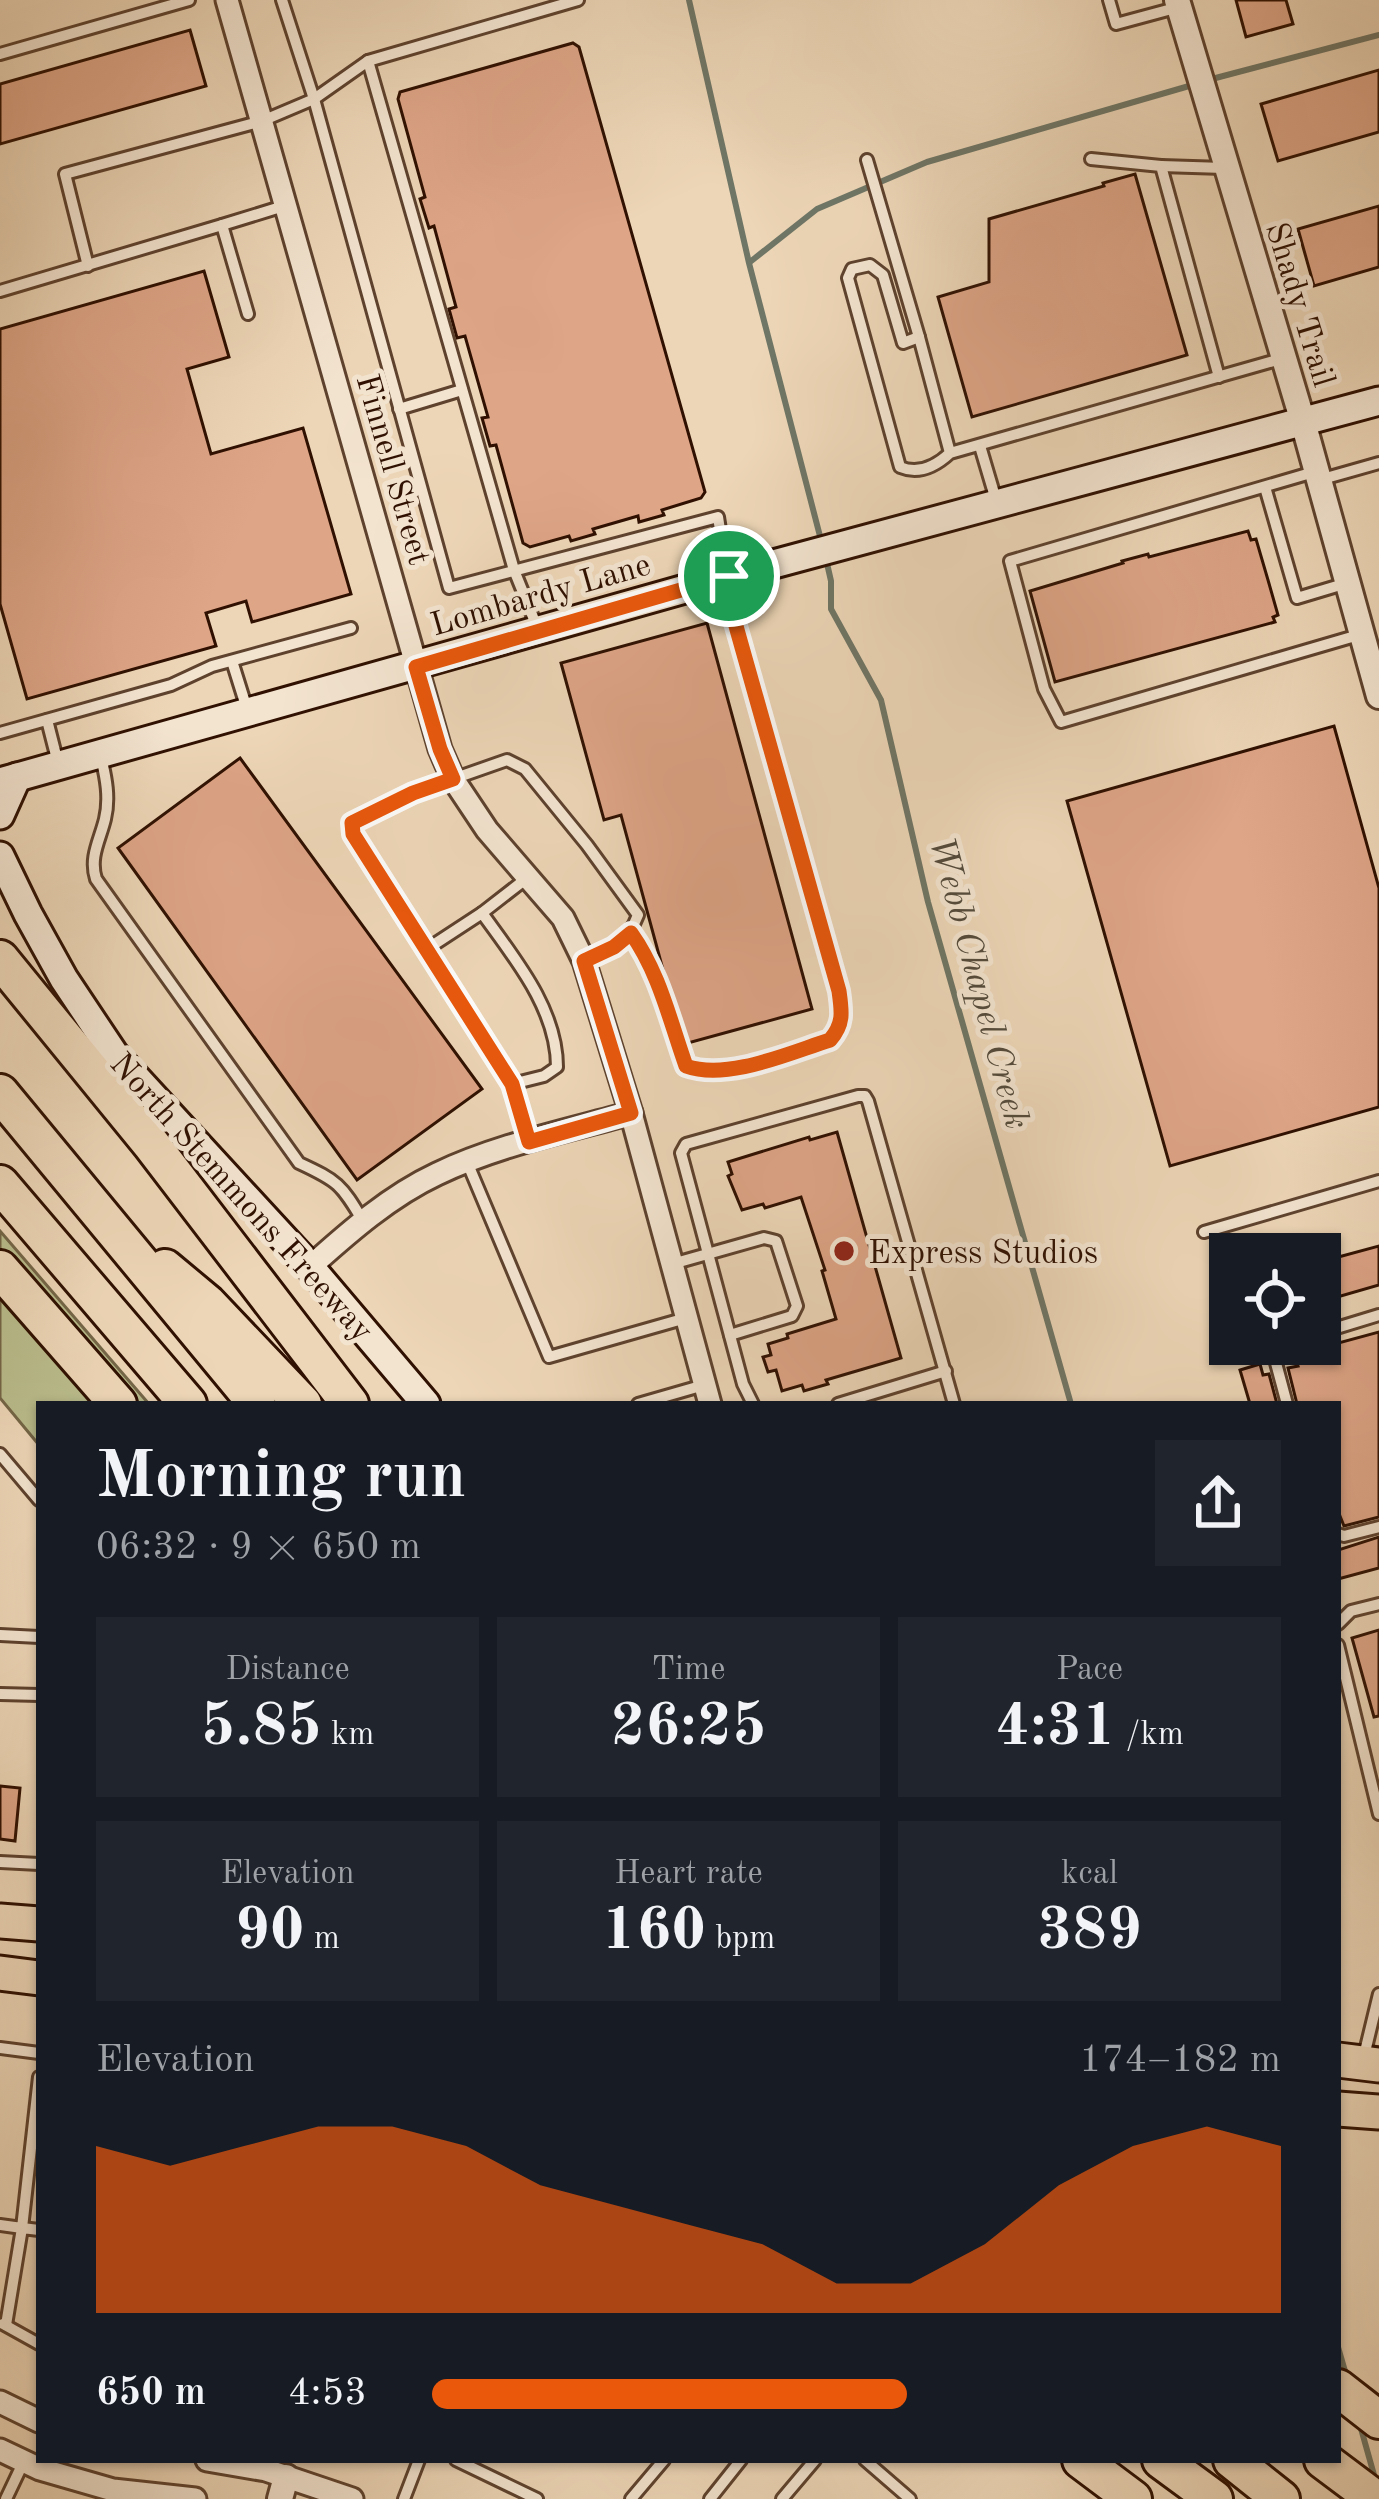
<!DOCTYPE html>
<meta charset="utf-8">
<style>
:root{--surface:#171b24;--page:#20242c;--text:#f1f3f6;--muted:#9ea1a6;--accent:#ea580c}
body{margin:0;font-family:"Old Standard TT",serif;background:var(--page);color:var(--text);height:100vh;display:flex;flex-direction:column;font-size:45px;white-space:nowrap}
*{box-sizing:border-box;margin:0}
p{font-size:39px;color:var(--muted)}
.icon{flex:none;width:66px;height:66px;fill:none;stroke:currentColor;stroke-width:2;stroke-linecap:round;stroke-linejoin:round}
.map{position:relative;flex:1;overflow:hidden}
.side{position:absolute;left:36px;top:1401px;width:1305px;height:1062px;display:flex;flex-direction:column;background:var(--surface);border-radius:0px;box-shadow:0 3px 9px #0004}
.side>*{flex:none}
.fabs{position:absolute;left:1209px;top:1233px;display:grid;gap:24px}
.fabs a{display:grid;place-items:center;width:132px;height:132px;border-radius:0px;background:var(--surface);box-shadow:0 3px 9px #0004;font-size:60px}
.pin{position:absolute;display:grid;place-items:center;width:102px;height:102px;color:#fff;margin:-51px;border:6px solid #fff;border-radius:50%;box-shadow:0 3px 12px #0007}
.round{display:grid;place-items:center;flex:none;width:126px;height:126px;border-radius:0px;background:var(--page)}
.head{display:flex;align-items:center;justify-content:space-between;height:204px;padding:0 60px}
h1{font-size:66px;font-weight:600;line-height:90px}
.figures{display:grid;grid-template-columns:repeat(3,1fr);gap:18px;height:204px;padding:12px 60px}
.figures div{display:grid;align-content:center;border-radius:0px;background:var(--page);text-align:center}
.figures b{font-size:60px;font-weight:600}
.figures small{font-size:33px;font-weight:400}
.figures p{font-size:33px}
.chart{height:336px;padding:24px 60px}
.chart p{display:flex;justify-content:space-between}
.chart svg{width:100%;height:216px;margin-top:12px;fill:var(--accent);opacity:.7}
ul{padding:0 60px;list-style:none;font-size:39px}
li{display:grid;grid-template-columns:192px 144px 1fr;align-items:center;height:90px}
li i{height:30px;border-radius:15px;background:var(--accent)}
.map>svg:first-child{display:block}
.green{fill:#babd8d;stroke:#746647;stroke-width:3}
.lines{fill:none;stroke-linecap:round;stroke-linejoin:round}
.stream{stroke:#6f7666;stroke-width:6}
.building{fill:#dea587;stroke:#2f1001;stroke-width:3}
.service-casing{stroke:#5e422e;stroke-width:16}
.minor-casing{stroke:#5e422e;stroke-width:27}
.tertiary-casing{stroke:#5e422e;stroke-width:30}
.secondary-casing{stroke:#2f1001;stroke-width:33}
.primary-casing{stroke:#2f1001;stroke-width:39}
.motorway-casing{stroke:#2f1001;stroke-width:42}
.service{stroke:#f3e4d0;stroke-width:10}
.minor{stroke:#f3e4d0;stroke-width:21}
.tertiary{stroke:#f3e4d0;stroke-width:24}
.secondary{stroke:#f3e4d0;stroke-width:27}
.primary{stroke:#edd6b7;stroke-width:33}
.motorway{stroke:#edd6b7;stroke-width:36}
.route-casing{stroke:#fff;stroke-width:24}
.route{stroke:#ea580c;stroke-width:15}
.poi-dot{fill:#8f2418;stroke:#f3e4d0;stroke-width:4.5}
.labels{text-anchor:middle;stroke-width:10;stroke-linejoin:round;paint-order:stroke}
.street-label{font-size:33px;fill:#2f1001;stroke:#f3e4d0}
.poi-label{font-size:33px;fill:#2f1001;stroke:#f3e4d0;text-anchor:start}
.water-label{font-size:36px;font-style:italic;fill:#544c3c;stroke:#f3e4d0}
</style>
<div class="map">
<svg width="1379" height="2499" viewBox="0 0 1379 2499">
<rect width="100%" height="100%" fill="#edd6b7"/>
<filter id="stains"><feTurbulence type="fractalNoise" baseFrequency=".00167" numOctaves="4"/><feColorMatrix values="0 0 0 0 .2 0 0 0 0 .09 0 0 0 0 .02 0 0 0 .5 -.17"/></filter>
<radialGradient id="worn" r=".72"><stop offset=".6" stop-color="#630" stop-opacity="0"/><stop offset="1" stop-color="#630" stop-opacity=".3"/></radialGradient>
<path class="green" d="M0 1231 149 1404H39V1445L0 1398Z"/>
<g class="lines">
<g class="stream">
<path d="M689 0 749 263 821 540"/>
<path d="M1208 80 1379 35"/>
<path d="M750 262 817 209 927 162 1196 84"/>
<path d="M826 559 831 581V609L881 700 928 902 1071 1404"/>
<path d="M1338 2347 1347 2378"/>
<path d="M1360 2425 1376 2482"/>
</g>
</g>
<g class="building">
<path d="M1236 0H1286L1293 24 1246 37Z"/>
<path d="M190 30 206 86 0 144V84Z"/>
<path d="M573 43 579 47 705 492 701 498 662 510 664 515 639 522 638 516 593 529 595 534 571 541 569 536 530 547 523 543 496 445 490 446 482 418 488 417 465 336 457 338 449 309 456 307 434 226 429 228 420 199 425 197 398 99 400 92Z"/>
<path d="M1379 70V132L1278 161 1261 104Z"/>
<path d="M1135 174 1187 355 972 417 938 297 989 282V219L1104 186 1103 183Z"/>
<path d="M1379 206V267L1314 286 1298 229Z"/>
<path d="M204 271 229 357 187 369 211 454 303 428 351 594 252 622 246 601 206 613 216 646 27 699 0 604V329Z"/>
<path d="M1248 531 1251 540 1256 539 1268 580 1278 615 1273 617 1275 622 1055 682 1030 591 1123 563 1122 561 1148 554 1149 557Z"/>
<path d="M707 623 812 1009 688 1043 665 977 621 815 604 820 561 663Z"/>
<path d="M1334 726 1379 888V1107L1170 1166 1067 801Z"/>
<path d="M240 758 482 1089 357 1180 118 848Z"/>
<path d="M837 1132 901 1358 826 1380 828 1384 804 1391 802 1385 782 1391 776 1370 768 1372 763 1357 771 1355 768 1344 788 1338 787 1334 836 1319 822 1271 825 1270 801 1197 765 1208 763 1204 742 1210 728 1176 732 1174 728 1162 809 1137 810 1140Z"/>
<path d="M1379 1246V1285L1320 1302V1262Z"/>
<path d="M1379 1332V1517L1344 1526 1338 1511V1404H1297L1288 1368 1298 1366 1294 1355Z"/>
<path d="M1260 1364 1263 1375 1269 1374 1277 1404H1250L1240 1370Z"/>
<path d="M1379 1537V1568L1338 1579V1550Z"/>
<path d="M1379 1630V1716L1374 1717 1352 1638Z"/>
<path d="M0 1786 20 1788 15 1841 0 1839Z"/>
</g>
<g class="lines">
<g class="service-casing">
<g id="service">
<path d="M282 0 314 99 449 588 718 517 734 619 839 991C842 1012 844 1024 830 1040 788 1053 728 1081 686 1067 670 1022 659 972 631 933"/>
<path d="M1109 0 1116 24 1179 7"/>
<path d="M0 54 189 0"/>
<path d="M368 61 514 570 537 627"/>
<path d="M1091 159 1161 166 1219 377"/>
<path d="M867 160 919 337"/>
<path d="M1161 166 1224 168"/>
<path d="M222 225 287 205"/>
<path d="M88 266 65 174 262 121 314 99 368 61 578 0"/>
<path d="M0 291 222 225 248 314"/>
<path d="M399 409 462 390"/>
<path d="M980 446 996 500"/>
<path d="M950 453 919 337 903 343 883 275 870 265 852 269 848 278 900 467C919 475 936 466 950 453L1284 358"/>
<path d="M1314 472 1010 561 1044 689 1061 722 1362 634"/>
<path d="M1319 480 1379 463"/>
<path d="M1265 487 1297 598 1347 583"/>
<path d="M232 661 247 709"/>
<path d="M47 720 58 763"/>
<path d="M0 733 171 685 212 666 351 628"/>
<path d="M101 757C106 778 110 798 105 819 100 840 89 857 96 879L299 1163C338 1181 341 1184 363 1221"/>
<path d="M482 913 527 878"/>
<path d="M427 949 482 913C515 959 557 1009 557 1067L544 1076 512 1084"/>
<path d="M528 1139 512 1084 353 834 352 822 413 793 507 760 525 769 587 845 638 915C627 944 610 949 584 961"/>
<path d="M467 1162 549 1357 686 1318"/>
<path d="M1204 1232 1379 1181"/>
<path d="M672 1264 764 1238 776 1241 797 1306 792 1316 730 1335"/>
<path d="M1320 1333 1379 1315"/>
<path d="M638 1404 704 1385"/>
<path d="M753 1404 743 1384 681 1153 686 1144 858 1096H865L868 1101 954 1404"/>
<path d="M838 1404 946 1371"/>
<path d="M1287 1404 1276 1363 1288 1344"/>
<path d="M0 1454 39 1500"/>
<path d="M1338 1534 1344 1536 1379 1527"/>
<path d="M1338 1624 1351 1611 1379 1604"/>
<path d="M0 1635 39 1637"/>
<path d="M1338 1645 1379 1814"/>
<path d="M0 1694 39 1695"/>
<path d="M0 1862 39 1864"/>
<path d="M0 2048 39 2053"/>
<path d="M1363 2060 1379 1994"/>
<path d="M0 2225 22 2228 39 2077"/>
<path d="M3 2324 39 2344"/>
<path d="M6 2325 22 2228 39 2230"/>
<path d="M456 2460 537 2499"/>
<path d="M865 2460 910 2499"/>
<path d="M6 2499 24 2461"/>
<path d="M404 2499 419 2460"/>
<path d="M631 2499 664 2460"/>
<path d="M710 2499 741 2460"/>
<path d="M782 2499 815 2460"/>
</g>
</g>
<g class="minor-casing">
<g id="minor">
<path d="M227 0 440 749 453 779 487 830 563 918 584 961 631 1113 710 1404"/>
<path d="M310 1267C349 1232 390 1196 437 1174 497 1145 567 1131 631 1113"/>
<path d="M0 2402 39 2421"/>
<path d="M0 2450 40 2469 113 2490 195 2499"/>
<path d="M207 2460 266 2470 352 2499"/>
</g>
</g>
<g class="tertiary-casing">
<g id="tertiary">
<path d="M1177 0 1303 422 1379 696"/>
<path d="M280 2499 286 2477"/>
</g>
</g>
<g class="secondary-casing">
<g id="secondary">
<path d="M0 782 770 565 1379 401"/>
<path d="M0 815 17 777"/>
<path d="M0 856 28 914 64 979 114 1054 310 1267 426 1404"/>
</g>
</g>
<g class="primary-casing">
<g id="primary">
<path d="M0 1921 39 1924"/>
<path d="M0 1973 39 1978"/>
<path d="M1338 2060 1379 2065"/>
<path d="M1338 2109 1379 2112"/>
</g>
</g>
<g class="motorway-casing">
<g id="motorway">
<path d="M0 959 151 1144 350 1404"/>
<path d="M0 1093 257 1404"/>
<path d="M0 1184 188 1404"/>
<path d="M165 1268 207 1303 303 1404"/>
<path d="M0 1269 118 1404"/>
<path d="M1338 2388 1379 2420"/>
<path d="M1081 2460 1133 2499"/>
<path d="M1161 2460 1214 2499"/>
<path d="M1232 2460 1281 2499"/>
<path d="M1323 2460 1375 2499"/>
</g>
</g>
<use href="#service" class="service"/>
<use href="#minor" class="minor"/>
<use href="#tertiary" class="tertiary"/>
<use href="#secondary" class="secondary"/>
<use href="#primary" class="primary"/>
<use href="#motorway" class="motorway"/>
</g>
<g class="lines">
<g class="route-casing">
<path id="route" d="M729 576 734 619 839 991C842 1012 844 1024 830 1040 789 1053 727 1081 686 1066 670 1021 659 972 631 933L614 947 584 961 631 1113 529 1142 512 1084 353 834 352 823 413 793 453 779 440 749 416 667Z"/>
</g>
<use href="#route" class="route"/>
</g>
<circle class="poi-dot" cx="844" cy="1251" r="12"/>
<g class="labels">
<g class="street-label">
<text transform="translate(1302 304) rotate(73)" y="12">Shady Trail</text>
<text transform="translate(395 469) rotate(74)" y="12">Finnell Street</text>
<text transform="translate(540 593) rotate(-16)" y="12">Lombardy Lane</text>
<text transform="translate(243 1196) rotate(48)" y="12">North Stemmons Freeway</text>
</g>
<g class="poi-label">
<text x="868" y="1263">Express Studios</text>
</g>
<g class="water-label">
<text transform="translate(981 982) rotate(75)" y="13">Webb Chapel Creek</text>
</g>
</g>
<rect width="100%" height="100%" filter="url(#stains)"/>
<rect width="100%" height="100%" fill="url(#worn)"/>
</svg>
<div class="fabs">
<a><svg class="icon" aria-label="locate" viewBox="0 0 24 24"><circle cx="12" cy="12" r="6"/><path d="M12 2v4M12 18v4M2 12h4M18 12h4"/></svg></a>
</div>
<div class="pin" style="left:729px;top:576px;background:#1e9e55"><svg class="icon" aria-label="arrive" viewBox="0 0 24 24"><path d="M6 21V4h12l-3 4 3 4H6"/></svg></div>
<section class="side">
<div class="head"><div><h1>Morning run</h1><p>06:32 · 9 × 650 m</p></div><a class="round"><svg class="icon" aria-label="share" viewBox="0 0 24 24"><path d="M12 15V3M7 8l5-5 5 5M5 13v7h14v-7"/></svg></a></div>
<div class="figures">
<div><p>Distance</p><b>5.85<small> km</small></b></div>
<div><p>Time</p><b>26:25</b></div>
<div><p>Pace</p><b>4:31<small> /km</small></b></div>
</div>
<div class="figures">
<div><p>Elevation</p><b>90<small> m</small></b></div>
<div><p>Heart rate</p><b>160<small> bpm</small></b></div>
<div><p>kcal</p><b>389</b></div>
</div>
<div class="chart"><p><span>Elevation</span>174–182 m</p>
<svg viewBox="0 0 160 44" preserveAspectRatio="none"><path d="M0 44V10L10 14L20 10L30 6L40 6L50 10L60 18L70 22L80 26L90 30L100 38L110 38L120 30L130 18L140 10L150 6L160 10V44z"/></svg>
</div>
<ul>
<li><b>650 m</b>4:53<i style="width:56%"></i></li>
</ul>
</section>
</div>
